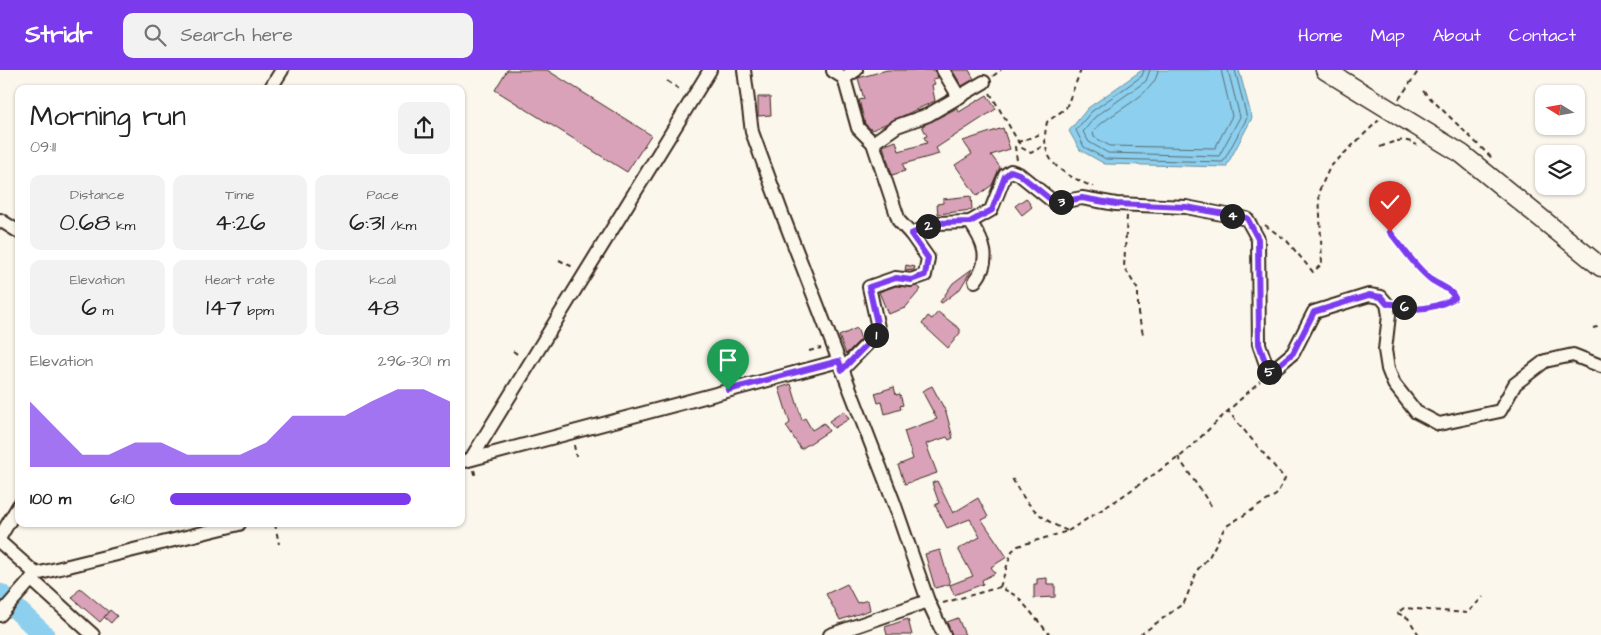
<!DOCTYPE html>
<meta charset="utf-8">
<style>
:root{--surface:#fff;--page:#f2f2f2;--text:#222;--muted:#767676;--accent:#7c3aed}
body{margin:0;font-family:"Architects Daughter",sans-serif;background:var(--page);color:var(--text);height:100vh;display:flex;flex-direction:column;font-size:19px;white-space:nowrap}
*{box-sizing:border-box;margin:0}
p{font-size:16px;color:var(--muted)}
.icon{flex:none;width:28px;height:28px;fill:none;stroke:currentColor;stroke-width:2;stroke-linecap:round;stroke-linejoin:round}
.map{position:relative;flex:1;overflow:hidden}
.side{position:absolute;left:15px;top:15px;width:450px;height:442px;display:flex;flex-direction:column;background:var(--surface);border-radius:10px;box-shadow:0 1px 4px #0004}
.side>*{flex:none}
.needle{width:32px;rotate:281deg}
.tools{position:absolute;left:1535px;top:15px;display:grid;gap:10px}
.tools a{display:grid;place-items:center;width:50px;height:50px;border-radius:10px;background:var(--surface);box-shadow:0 1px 4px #0004;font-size:25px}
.pin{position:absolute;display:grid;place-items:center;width:42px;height:42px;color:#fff;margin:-51px -21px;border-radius:50% 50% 50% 0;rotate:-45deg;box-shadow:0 0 5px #0007}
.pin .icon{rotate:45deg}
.km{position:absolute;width:25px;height:25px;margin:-12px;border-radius:50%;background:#222;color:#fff;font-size:14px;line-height:25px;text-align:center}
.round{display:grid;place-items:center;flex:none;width:52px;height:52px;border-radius:10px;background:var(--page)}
.head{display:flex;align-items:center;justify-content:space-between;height:85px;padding:0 15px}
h1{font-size:28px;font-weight:600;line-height:38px}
.metrics{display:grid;grid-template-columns:repeat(3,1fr);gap:8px;height:85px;padding:5px 15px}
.metrics div{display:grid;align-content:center;border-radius:10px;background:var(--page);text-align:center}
.metrics b{font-size:25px;font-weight:600}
.metrics small{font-size:14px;font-weight:400}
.metrics p{font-size:14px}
.chart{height:140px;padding:10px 15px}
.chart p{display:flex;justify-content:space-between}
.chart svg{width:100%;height:90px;margin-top:5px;fill:var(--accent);opacity:.7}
ul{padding:0 15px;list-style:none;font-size:16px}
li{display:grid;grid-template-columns:80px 60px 1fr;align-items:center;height:38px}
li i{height:12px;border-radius:6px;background:var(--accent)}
header{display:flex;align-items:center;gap:30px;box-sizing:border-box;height:70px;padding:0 25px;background:var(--accent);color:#fff}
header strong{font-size:24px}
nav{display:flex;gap:28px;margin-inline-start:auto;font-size:18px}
.search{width:350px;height:45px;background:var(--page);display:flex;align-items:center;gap:12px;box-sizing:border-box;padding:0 18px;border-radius:10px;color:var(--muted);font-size:19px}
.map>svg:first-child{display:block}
.water{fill:#8ccfee;stroke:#6c8d9b}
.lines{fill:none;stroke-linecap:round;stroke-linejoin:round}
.shore{stroke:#5b6c71;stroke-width:1}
.river{stroke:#8ccfee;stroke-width:21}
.building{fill:#d9a2b8;stroke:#3b2a1e}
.street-casing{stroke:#3b2a1e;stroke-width:16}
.secondary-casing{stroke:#3b2a1e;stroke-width:21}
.path{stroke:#3b2a1e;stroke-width:2;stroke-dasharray:5 4;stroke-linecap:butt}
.street{stroke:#fbf7ec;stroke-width:12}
.secondary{stroke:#fbf7ec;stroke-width:18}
.route-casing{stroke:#fff;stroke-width:10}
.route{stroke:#7c3aed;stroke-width:6}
</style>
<header>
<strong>Stridr</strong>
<div class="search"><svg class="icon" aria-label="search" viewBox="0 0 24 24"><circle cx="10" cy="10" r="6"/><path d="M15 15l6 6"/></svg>Search here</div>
<nav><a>Home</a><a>Map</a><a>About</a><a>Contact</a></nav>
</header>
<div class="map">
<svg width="1601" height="565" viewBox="0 0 1601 565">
<rect width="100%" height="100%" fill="#fbf7ec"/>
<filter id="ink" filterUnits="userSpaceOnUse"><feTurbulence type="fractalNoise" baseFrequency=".02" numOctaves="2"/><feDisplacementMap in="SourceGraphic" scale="10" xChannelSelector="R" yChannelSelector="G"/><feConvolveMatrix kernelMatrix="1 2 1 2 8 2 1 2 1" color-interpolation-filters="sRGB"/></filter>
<g filter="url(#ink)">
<path class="water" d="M1142 0H1239L1252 48 1226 97 1105 94 1080 80 1069 61 1088 38Z"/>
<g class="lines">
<g class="shore">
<path d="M1144 0 1142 6 1091 42 1076 60 1084 77 1106 89 1223 92 1247 48 1235 0"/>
<path d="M1150 0 1146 11 1095 47 1083 62 1089 72 1108 83 1219 86 1240 47 1228 0"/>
<path d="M1158 0C1157 25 1107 43 1093 62L1094 67 1110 76 1215 78 1232 46 1221 0"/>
</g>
<path class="river" d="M0 524 44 565"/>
</g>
<g class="building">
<path d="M507 0H547L651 65 627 102 495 20Z"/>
<path d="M887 0H935L938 8 933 9 935 14 932 15 935 31 872 60 865 54 859 30 864 29 858 8Z"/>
<path d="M952 0H969L974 9 962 16Z"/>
<path d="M987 25 996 39 936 78 939 84 903 94 905 101 892 105 883 76 896 71 899 81 927 73 924 67 927 66 922 56 957 38 959 42Z"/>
<path d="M758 27H770L771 45 758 46Z"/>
<path d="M1003 58 1010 79 991 85 1000 97 992 115 977 126 955 95 972 84 963 71Z"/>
<path d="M971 126 972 140 938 144 937 134 943 133V129Z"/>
<path d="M1026 128 1032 137 1022 145 1015 136Z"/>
<path d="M906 195 915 197 914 200 905 201Z"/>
<path d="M972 199 960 219 942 233 940 232 953 213Z"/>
<path d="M896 216H917L921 219 905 238 888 244 879 222Z"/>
<path d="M938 242 960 259V263L948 278 922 254 928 246 932 249Z"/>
<path d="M857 258 861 269 846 284 839 266Z"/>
<path d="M791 314 802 350 805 348 812 360 824 353 829 361 801 379 786 356 790 353 779 318Z"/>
<path d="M932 316 946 342 953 368 949 370 947 367 926 374 937 403 905 414 898 395 913 389 904 361 937 349 922 321Z"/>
<path d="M894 317 896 325 900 324 903 335 900 336 901 339 885 344 882 332 878 333 875 323Z"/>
<path d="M844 341 849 349 834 358 829 351Z"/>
<path d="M937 411 953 443 978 428 988 447 982 450 1007 487 991 497 995 503 982 510 983 514 954 525 950 515 973 506 958 479 980 467 970 449 947 458 935 435 939 433 932 413Z"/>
<path d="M940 480 950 514 935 518 925 484Z"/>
<path d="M1047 508V514H1055V527L1034 528V514H1037V509Z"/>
<path d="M847 514 857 533 868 530 870 540 840 550 826 524Z"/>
<path d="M80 518 109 542 100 552 72 528Z"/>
<path d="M110 540 117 546 111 553 104 547Z"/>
<path d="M958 548 965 565H952L947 552Z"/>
<path d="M908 549 912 565H887L885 557Z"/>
</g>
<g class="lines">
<g class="street-casing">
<g id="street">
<path d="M744 0 752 62 781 141 894 433 928 531 944 565"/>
<path d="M943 0 959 27"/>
<path d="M833 1 844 8 858 58 873 73 899 151 911 164"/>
<path d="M844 8 856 0"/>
<path d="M270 19 282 0"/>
<path d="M873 73 897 56 928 45 984 12"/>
<path d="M0 150 19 162"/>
<path d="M970 152C984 172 992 190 975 211"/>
<path d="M842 300 879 262 869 217 895 208 911 210 925 205 928 188 911 164 936 153 970 152 991 140 1005 105 1011 101 1019 104 1055 133 1082 128 1116 134 1186 137 1247 149 1258 169 1259 274 1269 303 1293 283 1314 242 1369 225 1381 227 1387 234 1389 245 1385 280 1388 299 1394 314 1416 342 1439 354 1500 341 1515 314 1545 291 1573 285 1601 296"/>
<path d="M471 389 710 0"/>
<path d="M461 392 839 291"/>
<path d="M0 467 19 435"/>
<path d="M0 472 36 504"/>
<path d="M31 509 93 565"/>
<path d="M0 545 36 504 239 454"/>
<path d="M830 565 928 531"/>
</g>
</g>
<g class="secondary-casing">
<path id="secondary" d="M1325 0 1462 84 1601 197"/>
</g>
<g class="path">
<path d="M1081 0 1066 38 1047 52C1038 92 1061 103 1093 117"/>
<path d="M993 6 1001 0"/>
<path d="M667 11 682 21"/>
<path d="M1423 21 1493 89"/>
<path d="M990 23 1022 78 1031 83 1043 76"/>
<path d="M1399 29 1419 0"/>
<path d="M1380 77C1395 71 1403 67 1417 75"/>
<path d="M1017 90 1015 77 1018 72 1041 64"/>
<path d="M1127 146 1124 197 1138 220V243L1143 264"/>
<path d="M1265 155 1287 171 1313 202 1322 194 1319 121 1330 97 1379 50"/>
<path d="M1390 162C1403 178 1416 198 1433 211 1441 216 1451 219 1455 228 1437 236 1418 242 1399 235"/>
<path d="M559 190 575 198"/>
<path d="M1593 258 1601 256"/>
<path d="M513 281 520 286"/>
<path d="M809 281 821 278"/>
<path d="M574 375 576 386"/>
<path d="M1178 387 1212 437"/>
<path d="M474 400 476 408"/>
<path d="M275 454 279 474"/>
<path d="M1068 461 1117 430 1182 385 1228 341"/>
<path d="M1000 517 1012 481 1018 476 1068 461C1041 450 1025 434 1012 408"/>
<path d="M943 533 1000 517 1018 527 1050 565"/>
<path d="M1140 565 1184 533 1198 499 1209 487 1225 457 1276 425 1285 409 1228 341 1260 311"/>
<path d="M1419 565 1408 548 1397 543 1404 538 1467 543 1483 527"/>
</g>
<use href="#street" class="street"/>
<use href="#secondary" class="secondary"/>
</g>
</g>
<g class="lines" filter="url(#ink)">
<g class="route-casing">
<path id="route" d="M728 320 839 291 842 300 879 262 869 217 896 208 911 210 925 205 928 188 911 164 936 153 970 152 992 140 1005 106 1011 101 1019 104 1055 133 1082 128 1116 134 1186 137 1247 148 1258 169 1259 274 1269 303 1293 283 1314 242 1369 225 1381 227 1387 234C1395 233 1399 236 1407 238 1423 241 1441 235 1455 228 1451 219 1441 216 1433 211 1416 198 1403 178 1390 162"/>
</g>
<use href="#route" class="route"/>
</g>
</svg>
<div class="tools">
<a><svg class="needle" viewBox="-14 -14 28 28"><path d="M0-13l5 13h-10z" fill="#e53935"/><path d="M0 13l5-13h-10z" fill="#767676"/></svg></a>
<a><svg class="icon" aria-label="layers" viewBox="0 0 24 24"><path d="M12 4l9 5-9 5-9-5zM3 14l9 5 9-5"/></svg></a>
</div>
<div class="pin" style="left:728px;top:320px;background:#1e9e55"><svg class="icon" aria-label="arrive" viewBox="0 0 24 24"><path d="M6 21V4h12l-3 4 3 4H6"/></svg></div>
<div class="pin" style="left:1390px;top:162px;background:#d93025"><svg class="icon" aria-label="check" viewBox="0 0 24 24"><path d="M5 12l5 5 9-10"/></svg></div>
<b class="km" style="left:876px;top:265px">1</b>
<b class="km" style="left:928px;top:156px">2</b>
<b class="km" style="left:1061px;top:132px">3</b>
<b class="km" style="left:1232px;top:146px">4</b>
<b class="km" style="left:1269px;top:302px">5</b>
<b class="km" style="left:1404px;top:237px">6</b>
<section class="side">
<div class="head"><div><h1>Morning run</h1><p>09:11</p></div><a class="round"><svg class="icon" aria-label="share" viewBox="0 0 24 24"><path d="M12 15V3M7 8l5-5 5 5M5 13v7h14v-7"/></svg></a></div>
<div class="metrics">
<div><p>Distance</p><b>0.68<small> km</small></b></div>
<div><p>Time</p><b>4:26</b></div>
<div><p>Pace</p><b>6:31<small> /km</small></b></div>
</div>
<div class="metrics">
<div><p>Elevation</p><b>6<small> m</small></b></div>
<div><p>Heart rate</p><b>147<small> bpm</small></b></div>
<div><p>kcal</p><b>48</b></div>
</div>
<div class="chart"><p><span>Elevation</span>296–301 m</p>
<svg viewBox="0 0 160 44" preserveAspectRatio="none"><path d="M0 44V12L10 25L20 38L30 38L40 32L50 32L60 38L70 38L80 38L90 32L100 19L110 19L120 19L130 12L140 6L150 6L160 12V44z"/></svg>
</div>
<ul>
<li><b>100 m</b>6:10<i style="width:86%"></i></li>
</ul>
</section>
</div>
